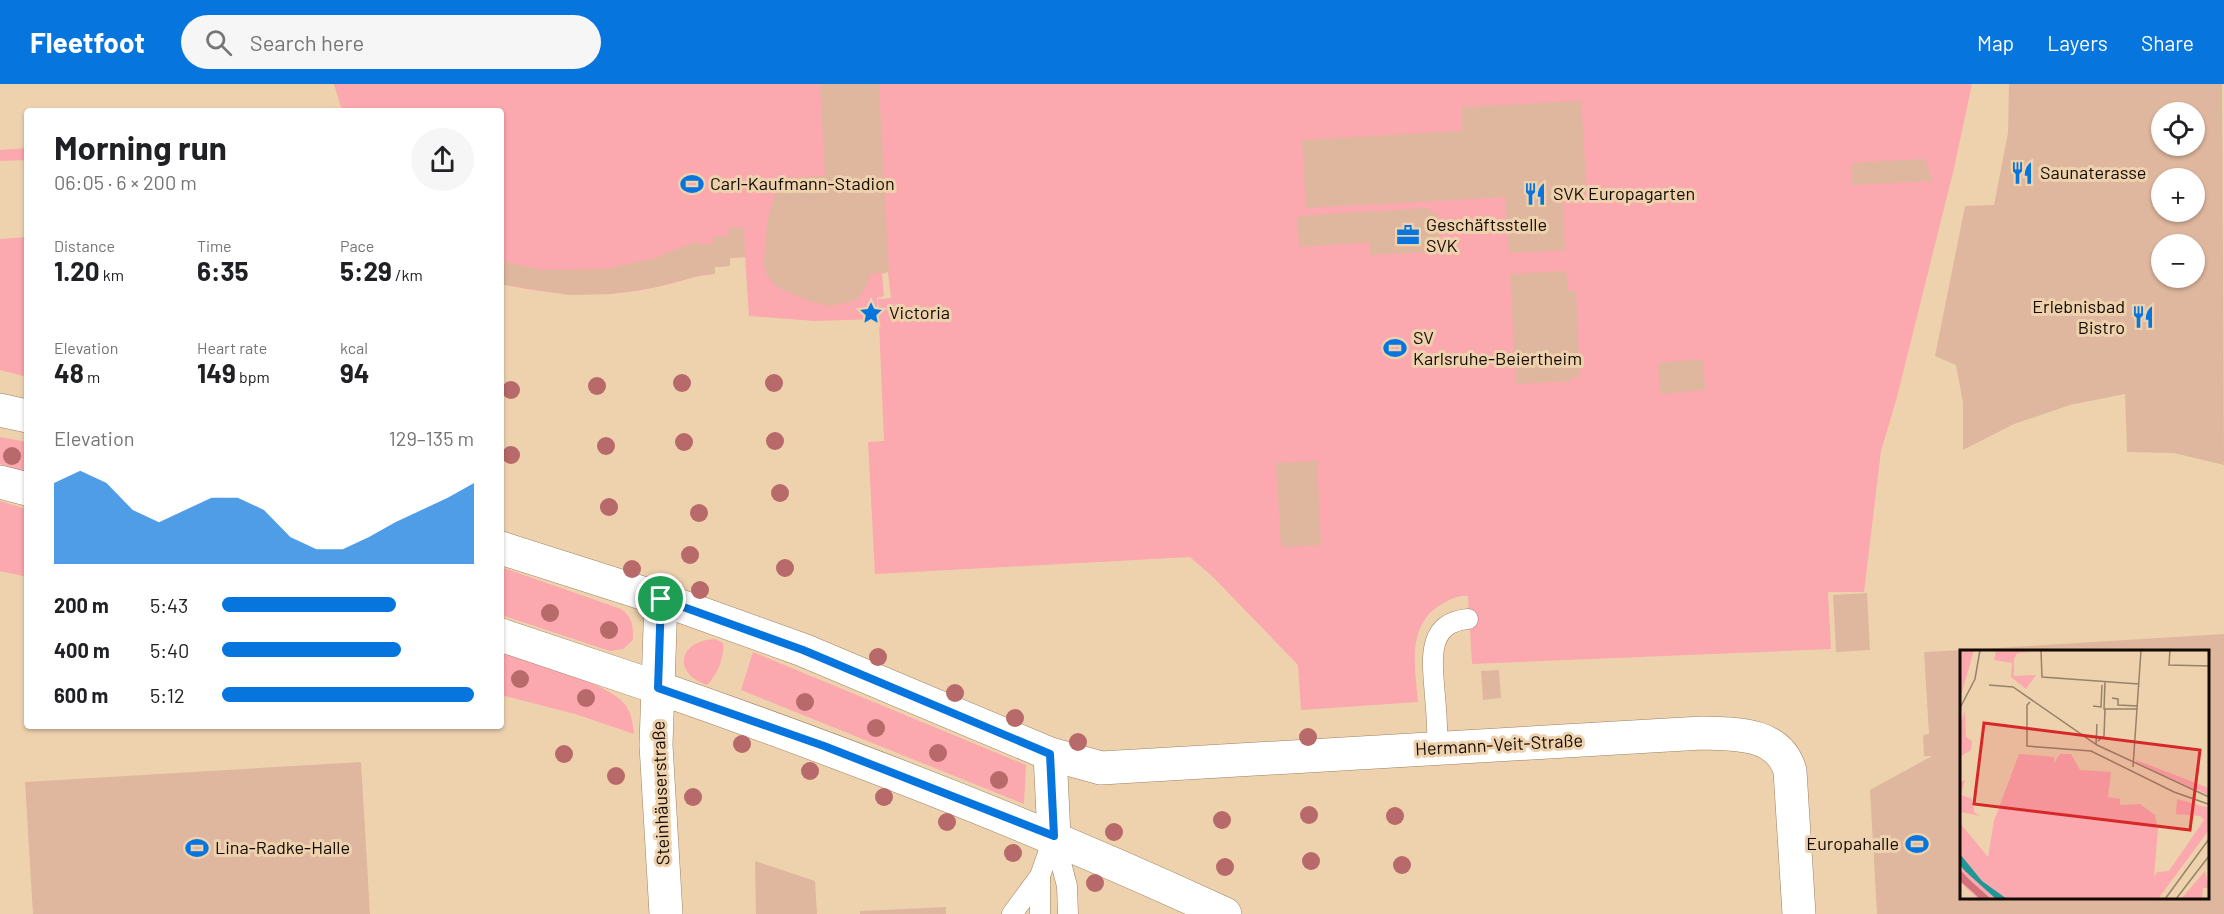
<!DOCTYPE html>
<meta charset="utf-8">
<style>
:root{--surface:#fff;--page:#f6f6f6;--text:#202124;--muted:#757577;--accent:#0675dd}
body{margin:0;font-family:Barlow,sans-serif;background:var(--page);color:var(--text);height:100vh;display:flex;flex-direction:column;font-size:22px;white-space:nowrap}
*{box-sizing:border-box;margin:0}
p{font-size:20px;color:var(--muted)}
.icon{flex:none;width:33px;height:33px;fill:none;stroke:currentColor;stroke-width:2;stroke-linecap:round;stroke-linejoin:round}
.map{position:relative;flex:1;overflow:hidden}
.side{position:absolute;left:24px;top:24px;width:480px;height:621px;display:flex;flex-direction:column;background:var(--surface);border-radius:6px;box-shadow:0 2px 4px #0004}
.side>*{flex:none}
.controls{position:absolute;left:2151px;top:18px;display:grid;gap:12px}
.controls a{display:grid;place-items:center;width:54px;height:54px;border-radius:50%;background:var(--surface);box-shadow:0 2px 4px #0004;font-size:30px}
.pin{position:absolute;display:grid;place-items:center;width:51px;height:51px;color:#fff;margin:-26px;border:3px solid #fff;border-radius:50%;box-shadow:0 2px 6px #0007}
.round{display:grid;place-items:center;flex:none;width:63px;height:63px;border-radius:32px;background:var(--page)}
.summary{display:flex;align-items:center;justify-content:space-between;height:102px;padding:0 30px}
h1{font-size:33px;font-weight:700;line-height:45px}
.figures{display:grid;grid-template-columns:repeat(3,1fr);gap:9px;height:102px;padding:6px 30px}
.figures div{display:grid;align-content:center}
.figures b{font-size:26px;font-weight:700}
.figures small{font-size:16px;font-weight:400}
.figures p{font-size:16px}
.chart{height:168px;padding:12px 30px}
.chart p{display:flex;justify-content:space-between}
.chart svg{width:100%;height:108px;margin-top:6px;fill:var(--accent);opacity:.7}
ul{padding:0 30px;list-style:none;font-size:20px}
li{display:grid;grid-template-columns:96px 72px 1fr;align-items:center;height:45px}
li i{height:15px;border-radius:8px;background:var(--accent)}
header{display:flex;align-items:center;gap:36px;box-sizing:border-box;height:84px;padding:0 30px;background:var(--accent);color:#fff}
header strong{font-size:28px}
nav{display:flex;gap:33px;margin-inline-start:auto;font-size:21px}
.search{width:420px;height:54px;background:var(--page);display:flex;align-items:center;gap:15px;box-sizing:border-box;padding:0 21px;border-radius:33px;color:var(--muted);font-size:22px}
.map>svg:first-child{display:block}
.green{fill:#fba8ae}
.building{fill:#dfb79e;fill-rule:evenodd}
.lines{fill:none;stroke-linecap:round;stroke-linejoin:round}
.service-casing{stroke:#9b815f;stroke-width:21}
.minor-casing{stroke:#9b815f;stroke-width:34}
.tertiary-casing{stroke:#9b815f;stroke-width:34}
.service{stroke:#fff;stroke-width:20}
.minor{stroke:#fff;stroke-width:33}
.tertiary{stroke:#fff;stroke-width:33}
.tree{fill:#b86969}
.route-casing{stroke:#fff;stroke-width:12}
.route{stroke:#0675dd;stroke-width:8}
.labels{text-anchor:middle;stroke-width:6;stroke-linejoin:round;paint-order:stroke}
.poi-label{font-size:18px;fill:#140a01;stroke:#eed2ae;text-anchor:start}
.street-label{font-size:18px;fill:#140a01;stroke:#eed2ae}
.inset-road{fill:none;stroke:#978269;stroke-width:1.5}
.view{fill:#d62828;fill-opacity:0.15;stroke:#d62828;stroke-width:3}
.inset-edge{fill:none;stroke:#140a01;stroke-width:3}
</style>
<header>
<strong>Fleetfoot</strong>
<div class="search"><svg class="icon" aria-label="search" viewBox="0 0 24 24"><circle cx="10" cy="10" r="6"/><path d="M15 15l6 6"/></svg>Search here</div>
<nav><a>Map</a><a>Layers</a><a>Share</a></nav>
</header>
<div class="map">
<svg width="2224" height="830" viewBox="0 0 2224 830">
<rect width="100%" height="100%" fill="#eed2ae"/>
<g class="green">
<path d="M334 0H1972L1954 84 1897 313 1881 367 1864 508H1828L1831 565 1472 580 1468 512C1458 511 1451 515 1442 520 1406 540 1415 584 1418 618L1301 626 1298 581 1213 493 1190 473 875 490 868 358 884 357 878 215 891 214 888 188 882 190 884 212 877 214V235L815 237 749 232 745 173 730 174V182L715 183V190C695 191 677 199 657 203 604 215 553 211 501 200V27H342Z"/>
<path d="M27 64V76L0 77V66Z"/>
<path d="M27 153V293L0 286V155Z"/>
<path d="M0 353 27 358V388L0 380Z"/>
<path d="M0 417 27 425V493L0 487Z"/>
<path d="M501 483 621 525C633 534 633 542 633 556L623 565 610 567 501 531Z"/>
<path d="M715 555 723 559C725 571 717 592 707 601 672 589 678 557 715 555Z"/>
<path d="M753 568 1026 681 1024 720 741 606Z"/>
<path d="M501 569C531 579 611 598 627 623 632 632 633 641 634 650L575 630 501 611Z"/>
</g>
<g class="building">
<path d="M820 0H879L889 188 870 190 868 199 857 216 831 222 812 218 778 204 766 190 764 181 767 139 773 116 784 94 825 92Z"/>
<path d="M2009 0H2222L2224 381 2174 369 2127 368 2125 310 2070 321 2014 340 1963 366V319L1956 281 1935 272 1965 122 1994 121 2008 49ZM2162 28H2194V62H2162ZM2162 94H2194V128H2162ZM2162 160H2194V194H2162Z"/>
<path d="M1581 17 1587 109 1563 110 1565 166 1509 169 1505 113 1306 124 1302 56 1462 47V23Z"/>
<path d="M1924 75 1933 97 1852 101 1851 79Z"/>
<path d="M1429 124 1430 129 1438 128 1440 163 1432 164V168L1370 171V158L1299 163 1297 132Z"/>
<path d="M744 143 745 173 730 174V182L715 183V190L700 191 656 203 611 210 569 211 501 200V177L541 186 606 185 655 174 698 157V160H714L713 153 729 152 728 144Z"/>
<path d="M1566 187 1568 207 1576 206 1580 293H1572V297L1516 300 1510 190Z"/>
<path d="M1688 276H1703L1705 306 1660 310 1658 279Z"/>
<path d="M1317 377 1321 461 1281 463 1276 379Z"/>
<path d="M1867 509 1870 566 1836 568 1833 511Z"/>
<path d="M2224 550V830H1877L1870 706 1932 672H1924L1923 651 1929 650 1924 568 1962 566V814H2208V568L1965 566Z"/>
<path d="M1499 586 1501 614 1483 616 1481 587Z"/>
<path d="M361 678 370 830H33L25 698Z"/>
<path d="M755 777 815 797 817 830H756Z"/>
<path d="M946 823V830H860V827Z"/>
</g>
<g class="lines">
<g class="service-casing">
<g id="service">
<path d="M1438 665C1437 648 1437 630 1435 613 1433 580 1424 539 1468 535"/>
<path d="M1054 752 1067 802 1068 830"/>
<path d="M1012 830 1040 792"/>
<path d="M1040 830V792L1054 752"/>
</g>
</g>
<g class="minor-casing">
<g id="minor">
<path d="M661 515 803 566 1050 670 1101 684 1702 649C1736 650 1779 648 1790 687L1799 830"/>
<path d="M659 604C851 671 1040 744 1225 830"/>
<path d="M1050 670 1054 752"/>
</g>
</g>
<g class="tertiary-casing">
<g id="tertiary">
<path d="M0 326 27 332"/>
<path d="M0 398 27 405"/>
<path d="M501 464 661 515 656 661 666 830"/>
<path d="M501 551 659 604"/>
</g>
</g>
<use href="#service" class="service"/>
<use href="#minor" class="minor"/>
<use href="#tertiary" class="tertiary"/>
</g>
<g class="tree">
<circle cx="682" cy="299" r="9"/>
<circle cx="774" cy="299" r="9"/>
<circle cx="597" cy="302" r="9"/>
<circle cx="511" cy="306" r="9"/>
<circle cx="775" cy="357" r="9"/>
<circle cx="684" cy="358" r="9"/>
<circle cx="606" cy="362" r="9"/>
<circle cx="511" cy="371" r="9"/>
<circle cx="12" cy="372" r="9"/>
<circle cx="780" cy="409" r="9"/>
<circle cx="609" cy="423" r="9"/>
<circle cx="699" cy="429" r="9"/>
<circle cx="690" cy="471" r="9"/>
<circle cx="785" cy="484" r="9"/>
<circle cx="632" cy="485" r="9"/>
<circle cx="700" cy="506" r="9"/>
<circle cx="550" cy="529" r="9"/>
<circle cx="609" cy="546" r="9"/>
<circle cx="878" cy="573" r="9"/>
<circle cx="520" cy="595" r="9"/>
<circle cx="955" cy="609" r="9"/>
<circle cx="586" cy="614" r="9"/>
<circle cx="805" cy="618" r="9"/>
<circle cx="1015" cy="634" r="9"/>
<circle cx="876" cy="644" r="9"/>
<circle cx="1308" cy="653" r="9"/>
<circle cx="1078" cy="658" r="9"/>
<circle cx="742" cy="660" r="9"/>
<circle cx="938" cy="669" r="9"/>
<circle cx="564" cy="670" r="9"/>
<circle cx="810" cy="687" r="9"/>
<circle cx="616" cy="692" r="9"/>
<circle cx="999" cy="696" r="9"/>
<circle cx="693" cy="713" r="9"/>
<circle cx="884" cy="713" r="9"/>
<circle cx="1309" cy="731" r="9"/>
<circle cx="1395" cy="732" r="9"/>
<circle cx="1222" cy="736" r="9"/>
<circle cx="947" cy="738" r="9"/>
<circle cx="1114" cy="748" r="9"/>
<circle cx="1013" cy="769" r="9"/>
<circle cx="1311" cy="777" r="9"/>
<circle cx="1402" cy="781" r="9"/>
<circle cx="1225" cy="783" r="9"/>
<circle cx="1095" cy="799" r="9"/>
</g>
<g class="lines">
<g class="route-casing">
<path id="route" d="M661 515 803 566 1050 670 1054 752 824 662 658 604Z"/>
</g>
<use href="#route" class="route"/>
</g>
<defs>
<g id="restaurant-bare" transform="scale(1.8)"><path d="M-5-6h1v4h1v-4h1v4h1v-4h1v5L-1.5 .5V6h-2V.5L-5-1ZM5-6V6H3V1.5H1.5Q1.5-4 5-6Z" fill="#0675dd" stroke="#eed2ae" stroke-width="2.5" paint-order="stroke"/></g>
<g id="stadium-bare" transform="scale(1.8)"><path d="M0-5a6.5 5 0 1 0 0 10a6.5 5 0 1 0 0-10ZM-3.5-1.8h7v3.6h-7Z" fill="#0675dd" stroke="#eed2ae" stroke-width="2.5" paint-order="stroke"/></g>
<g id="office-bare" transform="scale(1.8)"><path d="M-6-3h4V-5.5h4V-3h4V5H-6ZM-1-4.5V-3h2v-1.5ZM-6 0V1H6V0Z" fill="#0675dd" stroke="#eed2ae" stroke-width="2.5" paint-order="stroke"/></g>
<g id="sight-bare" transform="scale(1.8)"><path d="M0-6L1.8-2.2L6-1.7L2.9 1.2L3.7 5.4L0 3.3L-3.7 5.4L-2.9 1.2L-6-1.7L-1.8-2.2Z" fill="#0675dd" stroke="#eed2ae" stroke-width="2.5" paint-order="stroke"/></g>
</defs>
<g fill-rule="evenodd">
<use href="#restaurant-bare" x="2022" y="89"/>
<use href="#stadium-bare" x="692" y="100"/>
<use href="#restaurant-bare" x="1535" y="110"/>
<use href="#office-bare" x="1408" y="151"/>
<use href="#sight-bare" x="871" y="229"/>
<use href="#restaurant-bare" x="2143" y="233"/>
<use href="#stadium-bare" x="1395" y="264"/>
<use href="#stadium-bare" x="1917" y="760"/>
<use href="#stadium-bare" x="197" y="764"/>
</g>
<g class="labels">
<g class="poi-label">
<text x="2040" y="95">Saunaterasse</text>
<text x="710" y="106">Carl-Kaufmann-Stadion</text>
<text x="1553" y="116">SVK Europagarten</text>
<text x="1426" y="147">Geschäftsstelle<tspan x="1426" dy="21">SVK</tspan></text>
<text x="2125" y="229" text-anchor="end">Erlebnisbad<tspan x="2125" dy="21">Bistro</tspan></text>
<text x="889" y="235">Victoria</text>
<text x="1413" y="260">SV<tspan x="1413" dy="21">Karlsruhe-Beiertheim</tspan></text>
<text x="1899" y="766" text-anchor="end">Europahalle</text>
<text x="215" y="770">Lina-Radke-Halle</text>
</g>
<g class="street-label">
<text transform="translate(1499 661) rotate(-3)" y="6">Hermann-Veit-Straße</text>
<text transform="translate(661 709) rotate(-92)" y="6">Steinhäuserstraße</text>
</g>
</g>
<g transform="translate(1960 566)">
<rect width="249" height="249" fill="#eed2ae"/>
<path d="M0 0H14L0 49ZM36 0 75 2 57 3 54 10V26L76 25 66 39 51 27 52 13 34 10ZM5 60 6 87 12 91 11 100 0 107V75ZM59 104 94 107V113L100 104H111L120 120 151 122 148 147 160 149V155L180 154 195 165 198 179 194 227 197 222 209 221 244 170 240 166 216 164 217 149 249 158V180L198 249H18L0 232V173L28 207 34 171ZM176 110 249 138V145L176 113ZM5 130 1 145 11 148 15 163 21 166 0 162V132ZM245 221 249 238H243L242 249H221Z" fill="#fba8ae"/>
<path d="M0 220 12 232 31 249H20L14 243 0 231Z" fill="#d3717b"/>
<path d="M0 204 22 231 47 249H36L5 221 0 215Z" fill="#1f9797"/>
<path class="inset-road" d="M81 0 82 27 179 34M210 0 209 15 249 16M145 32 144 59H177M29 35 53 37 137 95 249 147M152 48 158 49V55L178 56M70 52 67 55V96L131 101 214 142 248 154M133 56 141 57 142 35M0 58 15 29 20 0M138 91 144 86 145 59M136 94 137 74M173 117 181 0M205 249 249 189M216 249 249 206"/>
<path class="view" d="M24 73 240 100 230 180 14 154Z"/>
<rect width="249" height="249" class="inset-edge"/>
</g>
</svg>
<div class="controls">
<a><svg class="icon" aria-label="locate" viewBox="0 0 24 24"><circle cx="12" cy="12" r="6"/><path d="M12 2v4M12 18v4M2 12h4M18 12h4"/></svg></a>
<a>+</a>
<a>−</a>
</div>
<div class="pin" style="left:661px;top:515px;background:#1e9e55"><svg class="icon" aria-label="arrive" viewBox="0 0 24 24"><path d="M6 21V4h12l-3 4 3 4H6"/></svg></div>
<section class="side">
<div class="summary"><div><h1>Morning run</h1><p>06:05 · 6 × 200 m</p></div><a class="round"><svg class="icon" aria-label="share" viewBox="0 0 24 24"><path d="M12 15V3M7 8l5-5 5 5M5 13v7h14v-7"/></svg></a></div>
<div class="figures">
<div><p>Distance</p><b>1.20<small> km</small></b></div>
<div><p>Time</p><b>6:35</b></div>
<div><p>Pace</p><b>5:29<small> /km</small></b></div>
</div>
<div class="figures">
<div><p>Elevation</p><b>48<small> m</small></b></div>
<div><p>Heart rate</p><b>149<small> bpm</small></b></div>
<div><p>kcal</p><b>94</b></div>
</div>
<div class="chart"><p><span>Elevation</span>129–135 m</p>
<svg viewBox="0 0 160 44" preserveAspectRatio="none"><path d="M0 44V11L10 6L20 11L30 22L40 27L50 22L60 17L70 17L80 22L90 33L100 38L110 38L120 33L130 27L140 22L150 17L160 11V44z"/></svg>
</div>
<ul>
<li><b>200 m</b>5:43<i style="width:69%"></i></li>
<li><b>400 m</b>5:40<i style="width:71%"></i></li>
<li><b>600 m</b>5:12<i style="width:100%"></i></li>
</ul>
</section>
</div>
